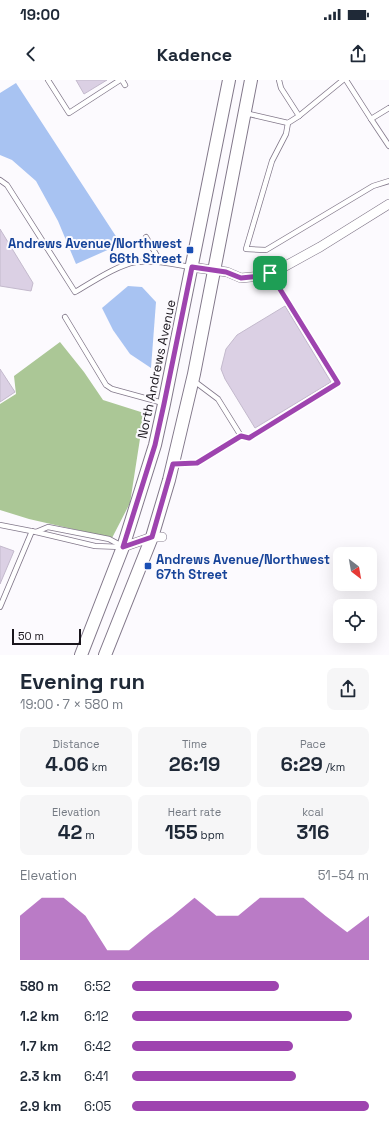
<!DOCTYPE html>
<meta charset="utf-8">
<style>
:root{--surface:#fff;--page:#f6f6f7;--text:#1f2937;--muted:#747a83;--accent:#9e44af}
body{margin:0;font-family:"Space Grotesk",sans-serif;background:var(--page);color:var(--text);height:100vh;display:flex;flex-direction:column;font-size:15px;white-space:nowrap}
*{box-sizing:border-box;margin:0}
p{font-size:13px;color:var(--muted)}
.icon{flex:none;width:22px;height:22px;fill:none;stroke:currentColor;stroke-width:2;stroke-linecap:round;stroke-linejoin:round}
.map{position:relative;height:575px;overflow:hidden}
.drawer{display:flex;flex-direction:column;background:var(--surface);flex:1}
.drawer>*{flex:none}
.needle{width:26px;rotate:149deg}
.fabs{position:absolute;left:333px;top:467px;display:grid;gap:8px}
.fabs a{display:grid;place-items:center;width:44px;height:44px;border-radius:8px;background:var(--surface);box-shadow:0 4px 16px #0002;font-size:20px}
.scale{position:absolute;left:12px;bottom:10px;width:69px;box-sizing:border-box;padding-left:4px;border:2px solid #19151c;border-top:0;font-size:11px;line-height:14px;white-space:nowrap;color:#19151c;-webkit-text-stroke:3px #fcfafe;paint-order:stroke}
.pin{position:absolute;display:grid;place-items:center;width:34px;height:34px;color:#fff;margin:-17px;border-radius:8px;box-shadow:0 2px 6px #0006}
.round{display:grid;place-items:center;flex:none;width:42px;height:42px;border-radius:8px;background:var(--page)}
.head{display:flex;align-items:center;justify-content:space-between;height:68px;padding:0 20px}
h1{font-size:22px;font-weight:700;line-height:30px}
.figures{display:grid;grid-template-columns:repeat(3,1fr);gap:6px;height:68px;padding:4px 20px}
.figures div{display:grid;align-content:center;border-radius:8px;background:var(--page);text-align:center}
.figures b{font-size:20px;font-weight:700}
.figures small{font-size:11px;font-weight:400}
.figures p{font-size:11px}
.chart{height:112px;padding:8px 20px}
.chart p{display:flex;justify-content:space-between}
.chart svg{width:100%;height:72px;margin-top:4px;fill:var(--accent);opacity:.7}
ul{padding:0 20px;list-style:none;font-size:13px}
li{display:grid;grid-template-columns:64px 48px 1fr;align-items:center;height:30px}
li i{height:10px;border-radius:5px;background:var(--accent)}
.status{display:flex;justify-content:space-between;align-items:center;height:28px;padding:0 20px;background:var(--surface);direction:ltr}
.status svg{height:11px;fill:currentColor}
header{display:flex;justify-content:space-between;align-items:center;height:52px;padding:0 20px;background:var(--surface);font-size:18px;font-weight:700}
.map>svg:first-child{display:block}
.forest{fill:#abc796}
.water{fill:#a8c3f2}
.building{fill:#dbd0e4;stroke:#c3b9cc}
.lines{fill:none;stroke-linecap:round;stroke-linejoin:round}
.service-casing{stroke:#82788a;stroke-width:6}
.minor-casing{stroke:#82788a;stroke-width:10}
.secondary-casing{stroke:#82788a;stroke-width:14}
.service{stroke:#fff;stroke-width:4.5}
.minor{stroke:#fff;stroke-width:9}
.secondary{stroke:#fff;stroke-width:12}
.route-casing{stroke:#fff;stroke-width:8}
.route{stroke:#9e44af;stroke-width:5}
.transit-dot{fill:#1a4fb4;stroke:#fcfafe;stroke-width:1.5}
.labels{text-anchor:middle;stroke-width:4;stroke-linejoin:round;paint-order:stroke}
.transit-label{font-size:13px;font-weight:bold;fill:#164399;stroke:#fcfafe;text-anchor:end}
.street-label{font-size:13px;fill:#19151c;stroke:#fcfafe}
</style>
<div class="status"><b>19:00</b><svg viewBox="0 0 49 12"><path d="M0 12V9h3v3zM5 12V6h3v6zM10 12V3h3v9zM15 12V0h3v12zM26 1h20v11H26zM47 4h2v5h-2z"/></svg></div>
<header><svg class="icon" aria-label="back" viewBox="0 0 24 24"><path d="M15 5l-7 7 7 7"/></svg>Kadence<svg class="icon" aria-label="share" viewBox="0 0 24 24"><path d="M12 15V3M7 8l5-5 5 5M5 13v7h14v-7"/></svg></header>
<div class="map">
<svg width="389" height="575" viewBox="0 0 389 575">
<rect width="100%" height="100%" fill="#fcfafe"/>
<path class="forest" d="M60 262 84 292 103 320 144 333 130 423 112 458 29 439 0 430V324L16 314 14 296Z"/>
<g class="water">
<path d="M16 3 121 164 76 184 58 141 36 101 12 80 0 75V13Z"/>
<path d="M128 206 142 207 156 222 151 288 130 274 113 250 102 228Z"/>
</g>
<g class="building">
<path d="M76 0H107L84 14Z"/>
<path d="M0 149 33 203 31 211 0 206Z"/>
<path d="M285 226 331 302 255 348 225 299 221 289 226 269 237 255Z"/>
<path d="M0 289 15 312 0 322Z"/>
<path d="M0 466 14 471 0 504Z"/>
</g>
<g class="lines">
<g class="service-casing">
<g id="service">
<path d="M48 0 69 33 120 0"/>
<path d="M122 0 125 5"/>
<path d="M279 0 281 8 299 36"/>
<path d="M346 0 371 39 389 28"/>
<path d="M245 33 288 43 299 36 343 0"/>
<path d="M371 39 389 66"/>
<path d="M288 43 286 54 272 81 246 169 266 170 373 106 389 101"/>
<path d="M0 100 7 105 75 212C91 203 117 185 136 182 154 180 172 184 191 187"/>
<path d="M146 157 160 181"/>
<path d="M65 237 106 305 112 309 163 323"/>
<path d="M241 356 249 358 338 303 270 193"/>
<path d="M174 384 197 383 241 356 218 319 194 301"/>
<path d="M0 445 36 452 95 466 122 467"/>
<path d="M36 452 48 447 109 459 122 466"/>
<path d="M0 527 32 451"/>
</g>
</g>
<g class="minor-casing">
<g id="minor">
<path d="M191 187 227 192 241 198 261 196 280 189 320 167 389 124"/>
<path d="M123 467 152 457H162"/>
</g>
</g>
<g class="secondary-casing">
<g id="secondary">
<path d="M81 575 123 467 155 365 164 324 229 0"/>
<path d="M105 575 152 457 169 400 194 294 251 0"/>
</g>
</g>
<use href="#service" class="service"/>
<use href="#minor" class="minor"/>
<use href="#secondary" class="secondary"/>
</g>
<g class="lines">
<g class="route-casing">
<path id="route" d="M192 187 226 192 241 198 261 196 270 193 338 303 249 358 241 356 197 383 173 384 152 457 123 467 155 365 164 324Z"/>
</g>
<use href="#route" class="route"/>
</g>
<g class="transit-dot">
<rect x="186" y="166" width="8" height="8" rx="2"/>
<rect x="144" y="482" width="8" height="8" rx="2"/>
</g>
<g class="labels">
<g class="transit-label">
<text x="182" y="168">Andrews Avenue/Northwest<tspan x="182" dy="15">66th Street</tspan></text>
<text x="156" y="484" text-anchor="start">Andrews Avenue/Northwest<tspan x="156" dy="15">67th Street</tspan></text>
</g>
<g class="street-label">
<text transform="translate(156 289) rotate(-78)" y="5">North Andrews Avenue</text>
</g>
</g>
</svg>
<div class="fabs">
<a><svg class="needle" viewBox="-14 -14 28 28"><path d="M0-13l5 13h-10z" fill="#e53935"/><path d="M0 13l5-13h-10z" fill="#747a83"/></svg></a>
<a><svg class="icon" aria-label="locate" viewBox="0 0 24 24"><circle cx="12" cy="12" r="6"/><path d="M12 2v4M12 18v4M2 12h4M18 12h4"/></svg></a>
</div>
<div class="scale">50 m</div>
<div class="pin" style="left:270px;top:193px;background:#1e9e55"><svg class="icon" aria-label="arrive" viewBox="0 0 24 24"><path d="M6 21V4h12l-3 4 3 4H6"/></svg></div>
</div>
<section class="drawer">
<div class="head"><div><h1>Evening run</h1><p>19:00 · 7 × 580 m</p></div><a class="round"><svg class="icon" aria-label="share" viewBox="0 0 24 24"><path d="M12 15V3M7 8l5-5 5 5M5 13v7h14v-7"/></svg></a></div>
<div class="figures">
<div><p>Distance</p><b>4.06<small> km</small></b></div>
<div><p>Time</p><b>26:19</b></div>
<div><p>Pace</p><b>6:29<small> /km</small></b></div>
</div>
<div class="figures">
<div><p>Elevation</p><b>42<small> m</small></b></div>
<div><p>Heart rate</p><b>155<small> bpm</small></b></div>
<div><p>kcal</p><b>316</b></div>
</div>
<div class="chart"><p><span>Elevation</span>51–54 m</p>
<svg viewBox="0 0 160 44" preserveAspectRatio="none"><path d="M0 44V17L10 6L20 6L30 17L40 38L50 38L60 27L70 17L80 6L90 17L100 17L110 6L120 6L130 6L140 17L150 27L160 17V44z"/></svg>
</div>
<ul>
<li><b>580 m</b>6:52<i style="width:62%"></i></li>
<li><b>1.2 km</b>6:12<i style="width:93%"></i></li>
<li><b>1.7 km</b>6:42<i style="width:68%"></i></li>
<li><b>2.3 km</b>6:41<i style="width:69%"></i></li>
<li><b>2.9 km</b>6:05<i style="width:100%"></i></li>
</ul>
</section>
